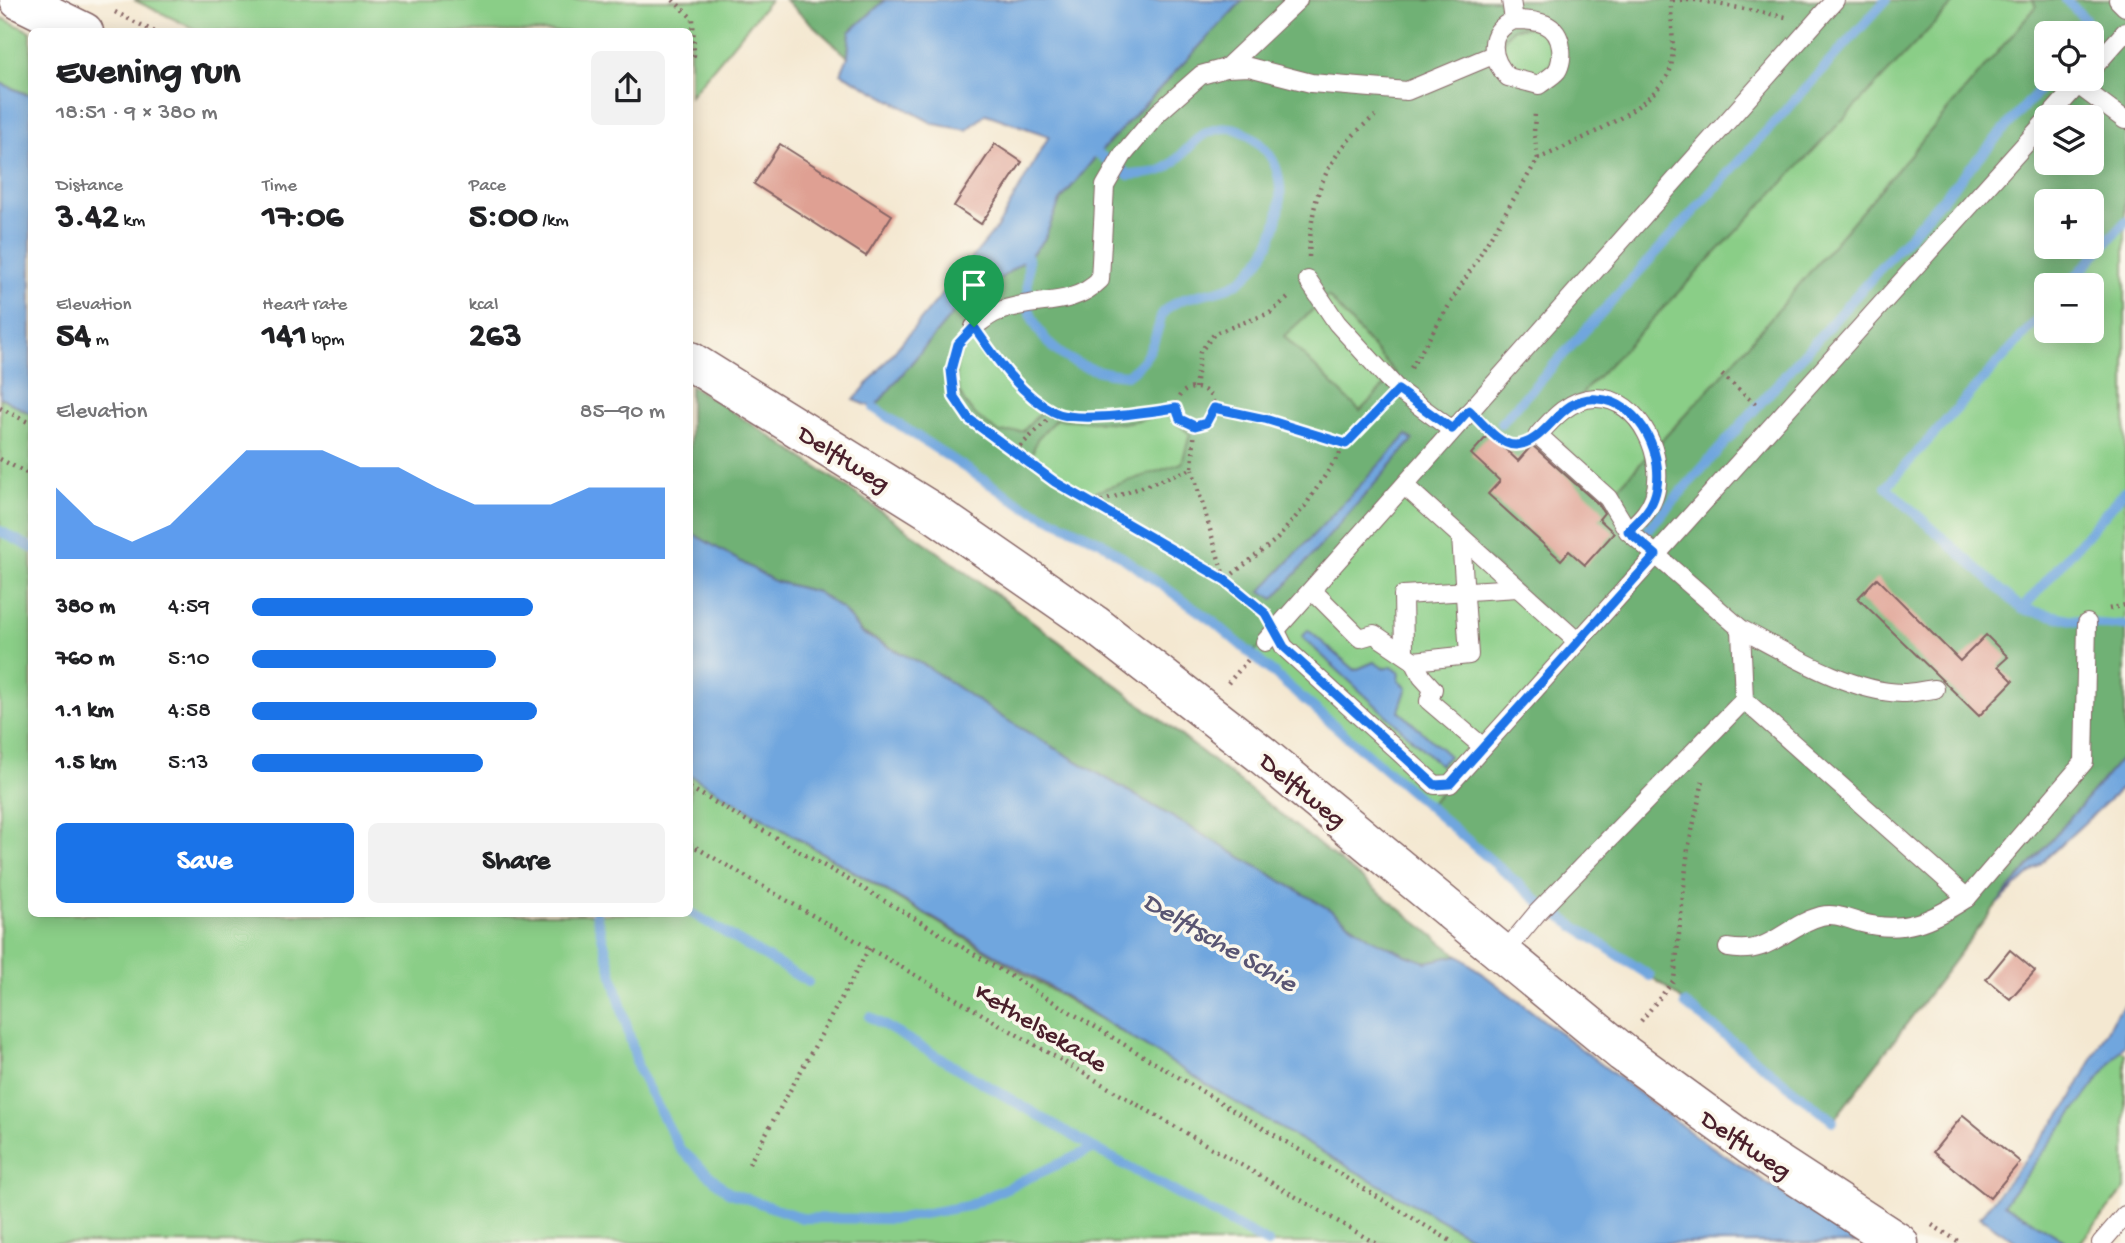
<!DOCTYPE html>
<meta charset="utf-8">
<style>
:root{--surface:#fff;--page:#f2f2f2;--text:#202124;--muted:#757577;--accent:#1a73e8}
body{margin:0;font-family:"Gochi Hand",sans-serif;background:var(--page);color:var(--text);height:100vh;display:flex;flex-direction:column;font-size:26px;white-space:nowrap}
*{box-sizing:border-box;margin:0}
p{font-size:23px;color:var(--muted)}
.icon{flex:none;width:38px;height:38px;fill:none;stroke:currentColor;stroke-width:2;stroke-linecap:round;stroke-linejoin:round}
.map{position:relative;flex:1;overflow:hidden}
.details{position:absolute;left:28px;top:28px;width:665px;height:889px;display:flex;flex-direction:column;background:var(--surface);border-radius:10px;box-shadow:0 4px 18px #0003}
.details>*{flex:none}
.buttons{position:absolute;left:2034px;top:21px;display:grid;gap:14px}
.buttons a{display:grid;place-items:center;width:70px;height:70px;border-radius:10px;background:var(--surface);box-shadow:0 4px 18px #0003;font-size:35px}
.pin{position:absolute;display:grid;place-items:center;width:60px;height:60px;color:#fff;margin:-72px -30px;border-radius:50% 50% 50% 0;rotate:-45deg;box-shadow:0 0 7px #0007}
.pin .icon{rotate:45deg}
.round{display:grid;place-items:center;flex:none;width:74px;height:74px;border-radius:10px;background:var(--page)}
.overview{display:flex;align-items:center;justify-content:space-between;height:119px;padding:0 28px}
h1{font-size:38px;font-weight:800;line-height:52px}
.stats{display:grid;grid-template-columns:repeat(3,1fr);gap:10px;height:119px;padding:7px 28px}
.stats div{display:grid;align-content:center}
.stats b{font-size:35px;font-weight:800}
.stats small{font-size:19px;font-weight:400}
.stats p{font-size:19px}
.chart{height:196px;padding:14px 28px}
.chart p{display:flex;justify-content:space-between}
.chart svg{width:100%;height:126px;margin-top:7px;fill:var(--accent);opacity:.7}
.primary-button{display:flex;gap:14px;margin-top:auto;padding:14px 28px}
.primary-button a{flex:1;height:80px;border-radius:10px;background:var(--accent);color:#fff;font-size:28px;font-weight:800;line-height:80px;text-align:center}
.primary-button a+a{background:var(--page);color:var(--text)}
ul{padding:0 28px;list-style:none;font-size:23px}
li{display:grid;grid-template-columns:112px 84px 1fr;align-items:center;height:52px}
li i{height:18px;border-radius:9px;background:var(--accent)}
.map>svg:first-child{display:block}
.green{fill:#8ace87;stroke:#6a7659;stroke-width:2;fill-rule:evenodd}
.forest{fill:#6fb174;stroke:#5c6850;stroke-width:2;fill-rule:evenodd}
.water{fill:#70a6de;stroke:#5d6284;stroke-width:2}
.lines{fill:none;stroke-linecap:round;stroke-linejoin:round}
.stream{stroke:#70a6de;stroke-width:10}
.building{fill:#dfa093}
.service-casing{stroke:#866565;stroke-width:20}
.tertiary-casing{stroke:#866565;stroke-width:41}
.path{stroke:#866565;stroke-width:4.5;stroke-dasharray:2 5;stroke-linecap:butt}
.service{stroke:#fff;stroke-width:18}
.tertiary{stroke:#fff;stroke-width:38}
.route-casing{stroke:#fff;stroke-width:14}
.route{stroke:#1a73e8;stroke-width:9}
.labels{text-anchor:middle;stroke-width:7;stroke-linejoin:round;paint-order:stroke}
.street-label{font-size:26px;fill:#4a1f2b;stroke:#fbf7ec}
.water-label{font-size:28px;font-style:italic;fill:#595573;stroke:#fbf7ec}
</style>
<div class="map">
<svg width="2125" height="1243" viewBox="0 0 2125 1243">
<rect width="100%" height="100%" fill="#fbf7ec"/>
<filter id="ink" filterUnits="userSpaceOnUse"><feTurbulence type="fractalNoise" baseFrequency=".0143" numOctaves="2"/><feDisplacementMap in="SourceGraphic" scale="14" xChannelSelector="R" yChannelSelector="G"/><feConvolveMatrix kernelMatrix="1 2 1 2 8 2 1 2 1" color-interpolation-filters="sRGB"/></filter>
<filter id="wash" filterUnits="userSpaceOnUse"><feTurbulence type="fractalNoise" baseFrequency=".00686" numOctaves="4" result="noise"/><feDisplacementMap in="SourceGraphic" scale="28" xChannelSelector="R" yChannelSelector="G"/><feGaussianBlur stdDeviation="1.57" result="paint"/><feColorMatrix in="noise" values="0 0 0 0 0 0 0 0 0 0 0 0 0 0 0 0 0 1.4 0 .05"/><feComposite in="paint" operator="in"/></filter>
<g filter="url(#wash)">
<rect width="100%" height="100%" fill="#f4e8d1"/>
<g class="green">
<path d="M134 0H770L690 96V32L199 31Z"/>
<path d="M1243 0H2125V754L1997 904 1833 1121 1663 985 1544 906 1215 623 1101 542 1022 505 874 408ZM2046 33H2091V79H2046ZM2046 117H2091V163H2046ZM2046 201H2091V247H2046ZM2046 285H2091V331H2046Z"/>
<path d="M0 17 31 32V96L0 83Z"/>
<path d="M0 397 31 414 32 914H690V775C954 930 1215 1091 1481 1243H1272L1175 1191 1268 1243H0Z"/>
<path d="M2120 1050 2125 1053V1189L2080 1243H2068L2004 1204Z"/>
</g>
<g class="forest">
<path d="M785 0H885L850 32 848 57Z"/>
<path d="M1243 0H1957L1546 431 1614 492 1722 375 2036 7 2033 0H2125V222L2068 285H2046V310L1886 487 2022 609 2087 623 2125 626V754L1997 904 1833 1121 1663 985 1544 906 1428 806 1578 642 1408 487 1279 629 1251 655 1215 623 1101 542 1022 505 874 408 953 313 1028 258 1044 240 1060 201 1098 154ZM1539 27C1567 52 1551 84 1514 75L1500 52 1504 39 1513 28ZM2046 33H2091V79H2046ZM2046 117H2091V163H2046ZM2046 201H2091V247H2046ZM1328 296 1396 374 1360 411 1284 336ZM975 338 997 371 1042 411 1023 431 1000 433C990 426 978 419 970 409 951 387 950 355 975 338ZM1167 415 1190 434 1182 463 1089 494 1056 477 1032 454 1037 439 1056 419 1122 423Z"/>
<path d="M690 385C963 554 1206 756 1458 955L1426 962 1406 955 1372 939 1329 909 1000 716 926 666 861 632 843 610 817 592 774 581 690 532Z"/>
</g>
<g class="water">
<path d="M885 0H1243L1098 154 1060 201 1044 240 1028 258 953 313 874 408 854 400 997 228 1049 136 986 114 967 130 934 124 841 73 848 57 850 32Z"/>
<path d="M0 83 31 96V414L0 397Z"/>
<path d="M1407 435 1413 440 1274 599 1261 591Z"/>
<path d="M690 532 774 581 817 592 843 610 861 633 926 666 1000 716 1329 909 1372 939 1406 955 1426 962 1458 955 1694 1135 1857 1243H1481L1240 1105 1032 976 690 775Z"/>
<path d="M1308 630 1355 670 1374 662 1383 668 1392 667 1400 673 1399 681 1407 687 1399 711 1449 756 1440 765 1302 637Z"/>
<path d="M2125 754V785L1997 904Z"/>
<path d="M2125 1003V1044L2004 1204 2068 1243H2018L1980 1217 2068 1105 2113 1019Z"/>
</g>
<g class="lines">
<g class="stream">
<path d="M2066 0 2085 19 2089 29 2087 33"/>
<path d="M1028 258C1029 274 1025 296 1030 312 1046 356 1084 372 1127 375 1145 362 1152 350 1158 328 1160 324 1160 317 1163 313 1177 294 1212 295 1231 286 1273 266 1296 189 1268 153 1260 143 1243 128 1229 128 1195 128 1191 152 1165 169 1156 174 1140 174 1129 175L1098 154"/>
<path d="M2068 285 2125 222"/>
<path d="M2046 310 1886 487 2022 609 2087 623 2125 626"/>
<path d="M874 408 1022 505 1101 542 1215 623 1544 906 1650 976"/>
<path d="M1501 423 1886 0"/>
<path d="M1649 528 2049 79"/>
<path d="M0 531 32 548"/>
<path d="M2022 609 2125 491"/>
<path d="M690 912 808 982"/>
<path d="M596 914 639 1071 680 1149 728 1192 802 1218 895 1219 967 1206 1094 1148"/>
<path d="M1685 1004 1833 1121"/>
<path d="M870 1017 1094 1148 1268 1243"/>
</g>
</g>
<g id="blocks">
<g class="building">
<path d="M780 144 892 215 866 256 754 184Z"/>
<path d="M995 144 1022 162 981 224 954 206Z"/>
<path d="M1489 434 1518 461 1532 445 1599 505 1604 513 1599 519 1614 533 1585 565 1569 551 1561 560 1488 494 1500 481 1471 454Z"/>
<path d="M1877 578 1960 661 1986 635 2008 657 1998 666 2013 681 1979 716 1858 598Z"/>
<path d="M2010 950 2035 971 2010 999 1986 979Z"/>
<path d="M1963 1115 2020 1162 1990 1198 1933 1152Z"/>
</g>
</g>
</g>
<g filter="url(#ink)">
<use href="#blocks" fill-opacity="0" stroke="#866565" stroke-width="2"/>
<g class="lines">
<g class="service-casing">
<g id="service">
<path d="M1511 0 1514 20"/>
<path d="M2118 0 2125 7"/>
<path d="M1514 20C1537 20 1558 22 1561 48 1562 55 1561 65 1557 71 1553 76 1544 81 1539 85L1508 77C1490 58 1486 32 1514 20Z"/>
<path d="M1226 68 1298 0"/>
<path d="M2091 70 2125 32"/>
<path d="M2078 85 2125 120"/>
<path d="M2049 117 2083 79"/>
<path d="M2046 121 1656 555 1741 629 1744 700 1967 898 2084 762 2087 623"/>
<path d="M1308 280 1337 323 1398 390 1452 430"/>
<path d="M974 327C981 322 989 315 997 312 1032 297 1071 309 1100 280L1105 186 1123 155 1159 112 1201 75 1226 68 1249 67 1311 83 1407 91 1493 55"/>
<path d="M1406 487 1578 642"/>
<path d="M1313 591 1360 638 1374 634 1414 661 1422 677 1433 689 1429 701 1483 747"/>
<path d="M1741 629C1787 653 1849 692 1902 693 1913 693 1924 690 1935 689"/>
<path d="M1276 631 1284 647 1435 785 1450 784 1656 555 1628 531 1608 498 1538 435C1553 418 1570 399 1595 398 1641 397 1667 460 1654 497 1649 512 1638 521 1628 531"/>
<path d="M1265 642 1835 0"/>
<path d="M1404 651 1403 595 1518 588"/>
<path d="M1414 661 1469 655 1461 537"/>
<path d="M1728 948C1771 956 1784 926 1821 916 1836 912 1849 920 1862 923 1904 934 1933 920 1967 898"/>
<path d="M1503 954 1537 913 1744 700"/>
<path d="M2101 1243 2125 1215"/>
</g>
</g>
<g class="tertiary-casing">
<g id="tertiary">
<path d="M19 0 84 32"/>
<path d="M690 361 931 511 1094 624 1261 754 1623 1053 1749 1145 1899 1243"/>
</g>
</g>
<g class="path">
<path d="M673 0 693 19 694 55 690 60"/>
<path d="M1673 0H1697L1786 17"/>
<path d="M115 12 155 32"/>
<path d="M1538 159C1577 141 1645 113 1668 75 1677 59 1670 19 1671 0"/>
<path d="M1309 257C1311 195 1325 155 1375 116"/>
<path d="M957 346 951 370 955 397 969 420 1055 482 1225 580 1259 608"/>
<path d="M988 347C1001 364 1037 408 1058 413 1096 423 1138 414 1176 408"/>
<path d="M1411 368 1538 159 1534 133 1535 112"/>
<path d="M1722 375 1757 405"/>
<path d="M1195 388 1200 352 1215 333 1270 313 1288 298"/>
<circle cx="1195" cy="407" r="19"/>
<path d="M0 408 32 424"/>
<path d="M1214 408 1265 419 1346 444"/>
<path d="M1488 427 1506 443 1515 445"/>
<path d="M1015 451 1055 413"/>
<path d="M0 459 32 476"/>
<path d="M1192 469 1225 580 1277 539 1305 506 1346 444 1381 408"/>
<path d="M1095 504 1192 469 1195 426"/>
<path d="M2109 609 2125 605"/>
<path d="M1228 683 1248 660"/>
<path d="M690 788 909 915 1454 1243"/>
<path d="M690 844 1375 1243"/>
<path d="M1641 1021 1674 980 1688 849 1703 781"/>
<path d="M749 1164 870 947"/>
<path d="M1932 1225 1961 1243"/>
</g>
<use href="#service" class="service"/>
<use href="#tertiary" class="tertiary"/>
</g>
</g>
<g class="lines" filter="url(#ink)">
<g class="route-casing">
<path id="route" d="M974 327C996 358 1019 394 1054 412 1077 424 1149 412 1176 408L1180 419 1195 426 1206 423 1214 408 1265 419 1346 444 1398 390 1452 429 1469 410C1481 421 1499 446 1516 445 1548 443 1558 396 1597 399 1641 401 1668 459 1654 498 1649 512 1638 521 1628 531L1656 555 1450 784 1435 785 1284 647 1265 613 1225 580 1055 482 969 419 954 397 951 370 958 344Z"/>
</g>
<use href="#route" class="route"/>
</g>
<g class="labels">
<g class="street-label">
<text transform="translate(845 457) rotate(32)" y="9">Delftweg</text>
<text transform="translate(1304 789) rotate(39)" y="9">Delftweg</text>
<text transform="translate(1042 1026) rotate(31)" y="9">Kethelsekade</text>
<text transform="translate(1747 1143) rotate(34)" y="9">Delftweg</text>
</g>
<g class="water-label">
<text transform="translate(1221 940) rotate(30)" y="10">Delftsche Schie</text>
</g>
</g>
</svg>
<div class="buttons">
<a><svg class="icon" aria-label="locate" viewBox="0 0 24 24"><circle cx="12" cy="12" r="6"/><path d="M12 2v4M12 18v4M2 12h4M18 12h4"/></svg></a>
<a><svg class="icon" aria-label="layers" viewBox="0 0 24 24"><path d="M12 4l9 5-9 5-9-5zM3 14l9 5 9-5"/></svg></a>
<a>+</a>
<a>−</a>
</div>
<div class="pin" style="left:974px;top:327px;background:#1e9e55"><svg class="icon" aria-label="arrive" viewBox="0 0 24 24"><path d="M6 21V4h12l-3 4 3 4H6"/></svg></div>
<section class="details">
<div class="overview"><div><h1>Evening run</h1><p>18:51 · 9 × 380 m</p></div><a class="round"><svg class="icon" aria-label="share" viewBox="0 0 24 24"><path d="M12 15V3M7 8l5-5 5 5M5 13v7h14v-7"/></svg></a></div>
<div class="stats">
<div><p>Distance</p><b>3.42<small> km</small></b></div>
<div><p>Time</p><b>17:06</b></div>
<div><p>Pace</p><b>5:00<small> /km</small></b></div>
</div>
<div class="stats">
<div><p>Elevation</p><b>54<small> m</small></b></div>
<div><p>Heart rate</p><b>141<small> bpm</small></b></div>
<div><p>kcal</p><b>263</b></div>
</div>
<div class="chart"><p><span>Elevation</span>85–90 m</p>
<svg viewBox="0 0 160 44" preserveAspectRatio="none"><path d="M0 44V19L10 32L20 38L30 32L40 19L50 6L60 6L70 6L80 12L90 12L100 19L110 25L120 25L130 25L140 19L150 19L160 19V44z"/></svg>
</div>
<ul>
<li><b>380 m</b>4:59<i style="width:68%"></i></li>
<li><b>760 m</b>5:10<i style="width:59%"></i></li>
<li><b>1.1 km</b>4:58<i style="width:69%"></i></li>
<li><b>1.5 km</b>5:13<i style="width:56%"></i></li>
</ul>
<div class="primary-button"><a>Save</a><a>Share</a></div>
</section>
</div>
